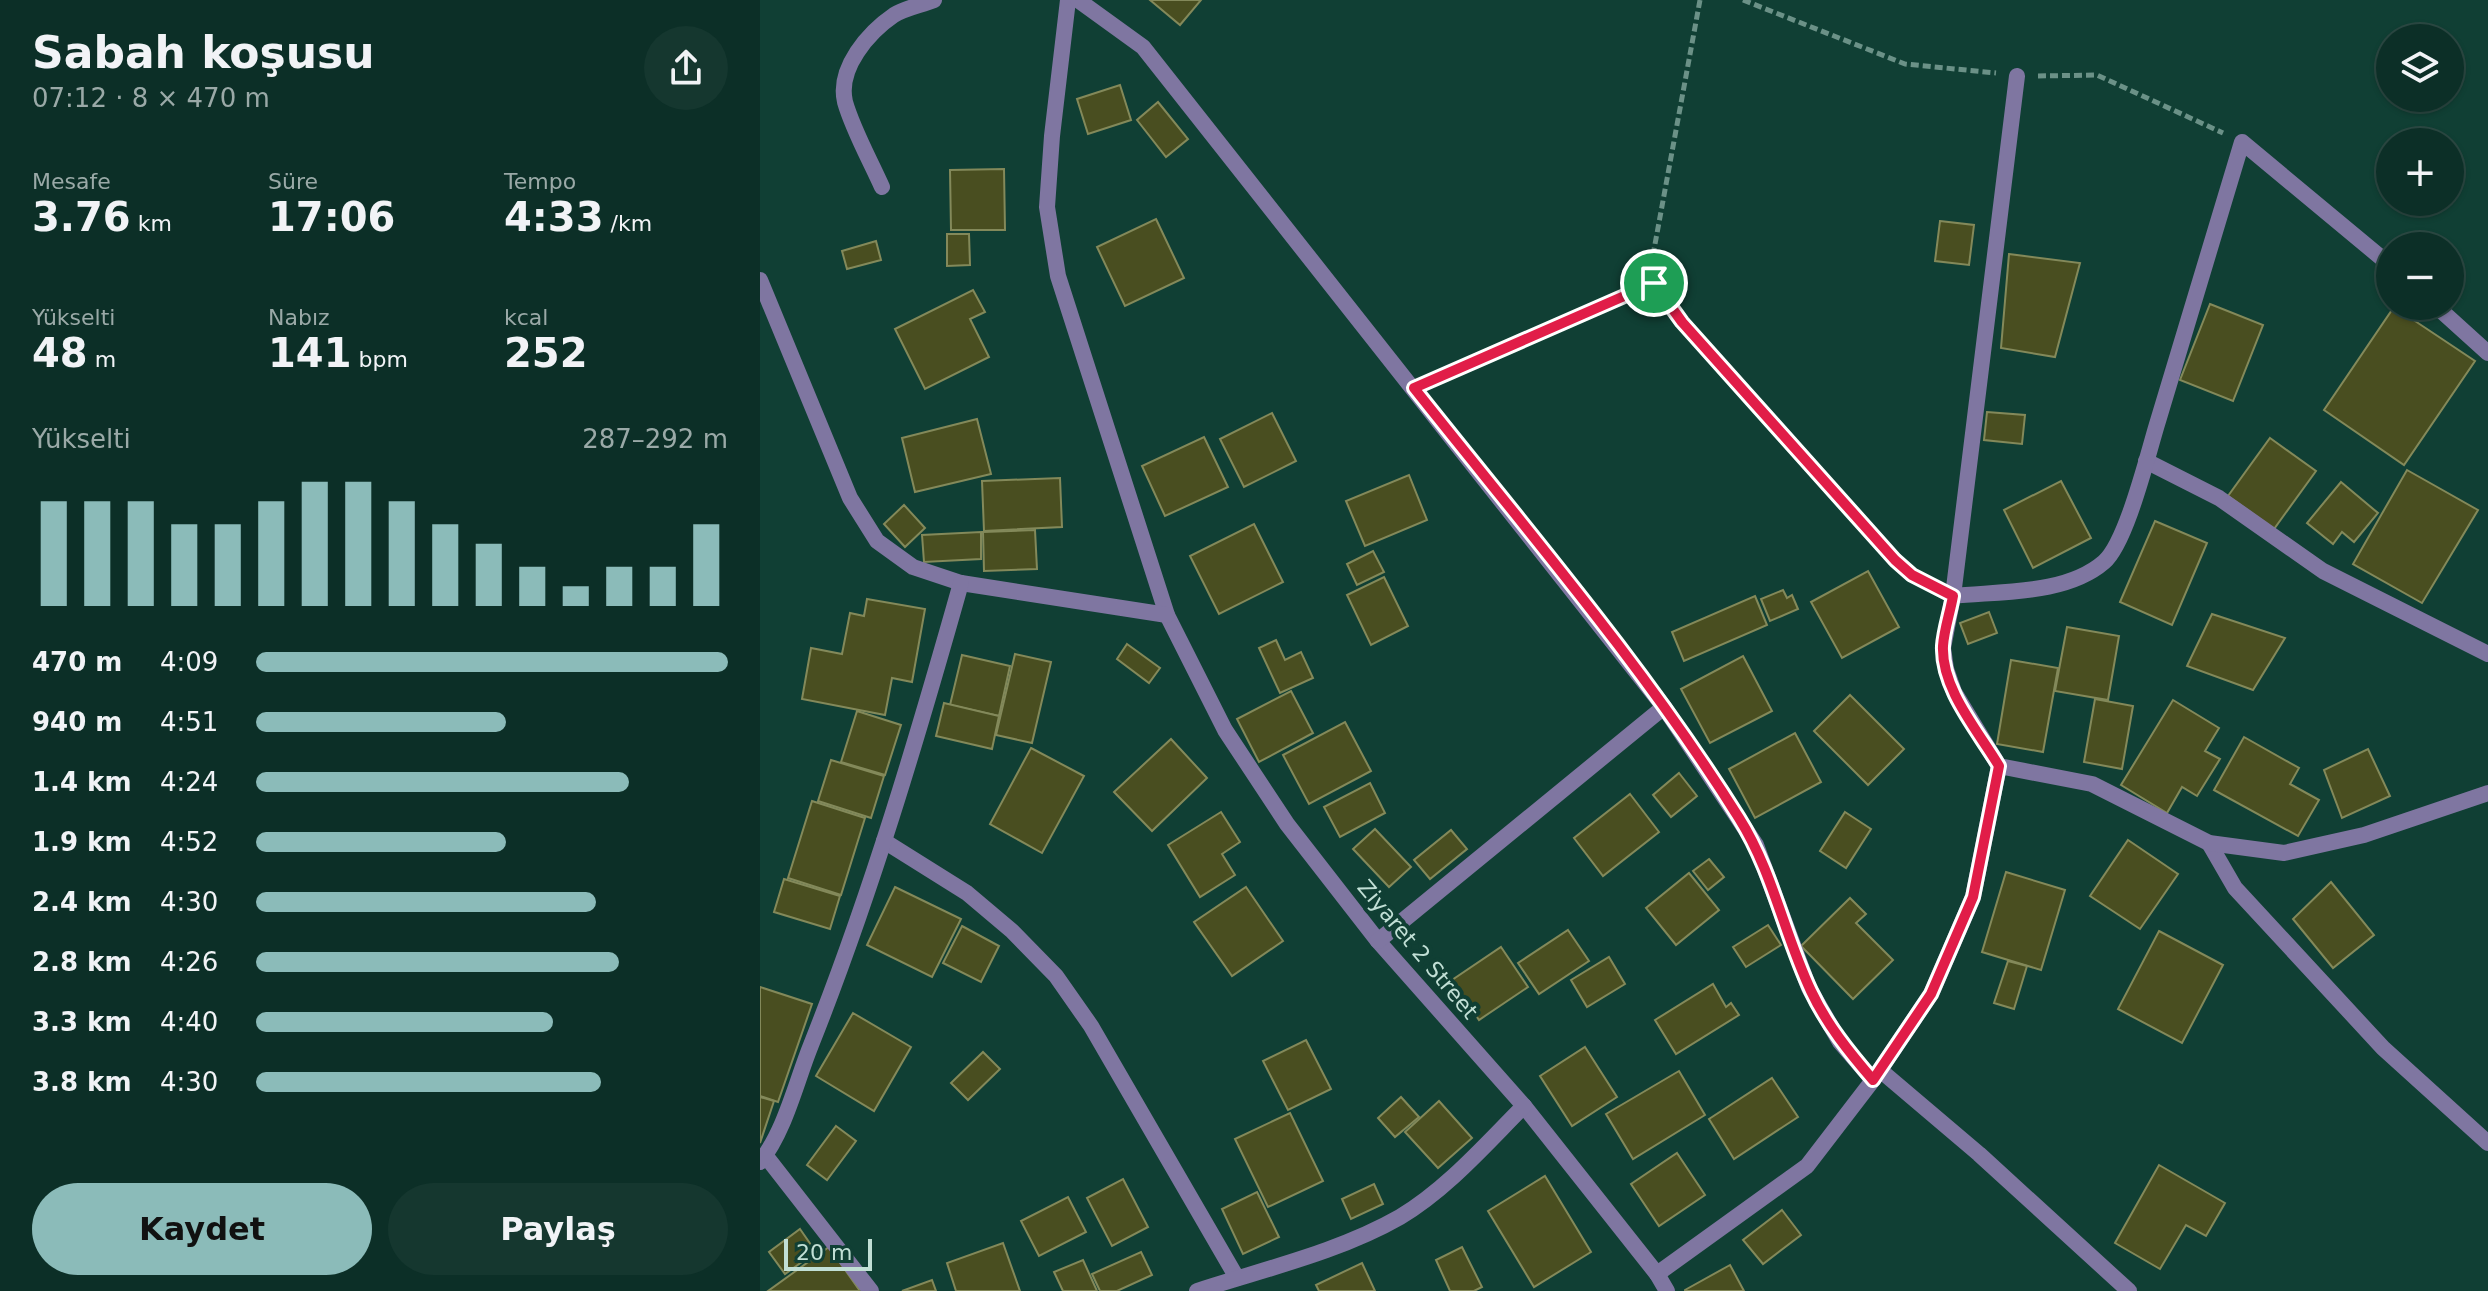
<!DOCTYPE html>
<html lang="tr">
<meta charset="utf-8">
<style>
:root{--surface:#0c2f27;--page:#15372f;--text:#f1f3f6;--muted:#9aa9a7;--line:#2c4a44;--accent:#8bbbb9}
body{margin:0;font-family:"DejaVu Sans",sans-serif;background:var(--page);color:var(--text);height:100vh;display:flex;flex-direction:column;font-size:30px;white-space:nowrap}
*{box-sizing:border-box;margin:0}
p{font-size:26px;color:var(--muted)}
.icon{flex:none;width:44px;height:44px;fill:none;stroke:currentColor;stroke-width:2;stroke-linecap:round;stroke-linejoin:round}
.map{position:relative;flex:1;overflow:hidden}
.sheet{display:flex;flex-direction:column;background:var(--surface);width:760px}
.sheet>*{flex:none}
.buttons{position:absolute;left:1616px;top:24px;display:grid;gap:16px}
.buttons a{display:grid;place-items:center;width:88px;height:88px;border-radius:50%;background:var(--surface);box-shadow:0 2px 6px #0004,0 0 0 2px var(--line);font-size:40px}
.scale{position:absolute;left:24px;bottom:20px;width:88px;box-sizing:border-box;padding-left:8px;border:4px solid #c1dfd5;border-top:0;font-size:22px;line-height:28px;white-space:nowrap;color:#c1dfd5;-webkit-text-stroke:6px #103f34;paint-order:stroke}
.pin{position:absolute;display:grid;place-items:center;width:68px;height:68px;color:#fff;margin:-34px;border:4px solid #fff;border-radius:50%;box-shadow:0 2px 8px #0007}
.round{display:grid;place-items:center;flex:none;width:84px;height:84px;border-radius:42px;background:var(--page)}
.head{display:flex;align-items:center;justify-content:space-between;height:136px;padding:0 32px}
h1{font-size:44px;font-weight:700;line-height:60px}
.stats{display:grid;grid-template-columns:repeat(3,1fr);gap:12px;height:136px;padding:8px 32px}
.stats div{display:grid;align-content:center}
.stats b{font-size:40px;font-weight:700}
.stats small{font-size:22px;font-weight:400}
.stats p{font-size:22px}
.chart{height:224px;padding:16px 32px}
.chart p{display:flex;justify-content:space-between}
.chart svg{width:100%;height:144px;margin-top:8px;stroke:var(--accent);stroke-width:6}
.action{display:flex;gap:16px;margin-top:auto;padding:16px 32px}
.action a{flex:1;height:92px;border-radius:48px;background:var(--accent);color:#111;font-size:32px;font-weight:700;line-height:92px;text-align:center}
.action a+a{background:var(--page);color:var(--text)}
ul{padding:0 32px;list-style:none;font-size:26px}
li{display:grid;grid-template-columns:128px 96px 1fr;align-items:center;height:60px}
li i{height:20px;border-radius:10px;background:var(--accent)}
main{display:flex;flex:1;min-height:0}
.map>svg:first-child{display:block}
.building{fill:#494e20;stroke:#83895a;stroke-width:2}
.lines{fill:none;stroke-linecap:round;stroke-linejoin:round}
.path{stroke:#6b9187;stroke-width:5;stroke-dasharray:8 4;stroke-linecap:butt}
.minor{stroke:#7f76a1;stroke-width:16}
.route-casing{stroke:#fff;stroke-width:16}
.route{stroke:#e11d48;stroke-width:10}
.labels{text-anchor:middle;stroke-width:8;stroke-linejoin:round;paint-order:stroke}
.street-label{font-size:22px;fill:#c1dfd5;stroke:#103f34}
</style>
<main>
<section class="sheet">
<div class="head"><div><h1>Sabah koşusu</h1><p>07:12 · 8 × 470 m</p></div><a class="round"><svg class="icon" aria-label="share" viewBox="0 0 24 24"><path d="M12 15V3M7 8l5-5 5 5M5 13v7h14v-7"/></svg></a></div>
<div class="stats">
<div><p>Mesafe</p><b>3.76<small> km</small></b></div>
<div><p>Süre</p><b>17:06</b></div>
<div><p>Tempo</p><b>4:33<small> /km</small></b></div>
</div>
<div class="stats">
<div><p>Yükselti</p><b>48<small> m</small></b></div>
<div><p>Nabız</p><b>141<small> bpm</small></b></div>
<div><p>kcal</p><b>252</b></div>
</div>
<div class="chart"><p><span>Yükselti</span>287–292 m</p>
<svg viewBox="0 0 160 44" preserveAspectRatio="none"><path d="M5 44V12M15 44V12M25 44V12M35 44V19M45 44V19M55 44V12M65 44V6M75 44V6M85 44V12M95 44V19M105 44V25M115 44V32M125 44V38M135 44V32M145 44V32M155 44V19"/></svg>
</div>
<ul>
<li><b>470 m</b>4:09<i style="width:100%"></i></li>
<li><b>940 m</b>4:51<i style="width:53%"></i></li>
<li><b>1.4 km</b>4:24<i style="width:79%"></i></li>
<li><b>1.9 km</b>4:52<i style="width:53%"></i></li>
<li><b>2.4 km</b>4:30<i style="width:72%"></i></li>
<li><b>2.8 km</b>4:26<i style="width:77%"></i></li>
<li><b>3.3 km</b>4:40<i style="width:63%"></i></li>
<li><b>3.8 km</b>4:30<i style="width:73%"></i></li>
</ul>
<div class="action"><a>Kaydet</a><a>Paylaş</a></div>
</section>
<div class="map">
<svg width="1728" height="1291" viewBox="0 0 1728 1291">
<rect width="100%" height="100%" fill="#103f34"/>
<g class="building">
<path d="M390 0H441L420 25Z"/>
<path d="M360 85 371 120 328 134 317 99Z"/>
<path d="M398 102 428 139 406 157 377 120Z"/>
<path d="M244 169 245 230H191L190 170Z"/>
<path d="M396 219 424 278 365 306 337 247Z"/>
<path d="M1180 221 1214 225 1209 265 1175 261Z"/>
<path d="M187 234H209L210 265 187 266Z"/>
<path d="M116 241 121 260 87 269 82 251Z"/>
<path d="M1249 254 1320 263 1295 357 1241 348Z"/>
<path d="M213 290 225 312 210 319 229 357 165 389 135 329Z"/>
<path d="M1450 304 1503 325 1473 401 1420 380Z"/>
<path d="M1634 307 1715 361 1644 465 1564 410Z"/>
<path d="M1227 412 1265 415 1262 444 1224 440Z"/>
<path d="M512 413 536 461 484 487 460 439Z"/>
<path d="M217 419 231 474 155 492 142 438Z"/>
<path d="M444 437 468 487 405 516 382 466Z"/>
<path d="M1510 438 1556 471 1514 529 1468 496Z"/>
<path d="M1647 470 1718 510 1662 603 1593 564Z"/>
<path d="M649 475 667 520 605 546 586 501Z"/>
<path d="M300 478 302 527 224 531 222 481Z"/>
<path d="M1301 481 1331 538 1273 568 1244 510Z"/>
<path d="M1581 482 1618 513 1594 542 1582 532 1573 544 1547 523Z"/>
<path d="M144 505 165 528 145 547 124 524Z"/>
<path d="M1395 521 1447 543 1412 625 1360 602Z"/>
<path d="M494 524 523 582 459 614 430 556Z"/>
<path d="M275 530 277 569 224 571 223 532Z"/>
<path d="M221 532V559L164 562 162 535Z"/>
<path d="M613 551 624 572 597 585 587 564Z"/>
<path d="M1108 571 1139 627 1082 658 1051 602Z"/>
<path d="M624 577 648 626 611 645 587 595Z"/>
<path d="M1023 590 1027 598 1032 595 1038 609 1010 621 1001 599Z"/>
<path d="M995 596 1007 625 924 661 912 632Z"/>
<path d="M107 599 165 609 152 682 132 678 125 715 42 699 51 648 82 654 90 613 104 616Z"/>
<path d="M1229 612 1237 633 1208 644 1200 623Z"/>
<path d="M1452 614 1525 638 1493 690 1427 666Z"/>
<path d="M1307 627 1359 636 1348 700 1295 691Z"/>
<path d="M516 640 525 660 541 652 553 678 520 693 499 648Z"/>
<path d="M367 644 400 668 389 683 357 659Z"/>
<path d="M255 654 291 662 272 743 236 735Z"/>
<path d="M202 655 250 666 239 716 190 705Z"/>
<path d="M983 656 1012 711 950 743 921 689Z"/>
<path d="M1251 660 1298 668 1283 752 1237 744Z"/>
<path d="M531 691 553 733 499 762 477 719Z"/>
<path d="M1090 695 1144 749 1108 785 1054 731Z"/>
<path d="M1335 699 1373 706 1362 769 1324 762Z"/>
<path d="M1413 700 1459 728 1445 751 1460 759 1437 796 1422 787 1407 813 1361 785Z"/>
<path d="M184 703 239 716 232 749 176 736Z"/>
<path d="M97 711 141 725 125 775 81 762Z"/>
<path d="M585 722 611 771 549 804 523 755Z"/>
<path d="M1035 733 1061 782 995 818 969 769Z"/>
<path d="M1484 737 1539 768 1530 784 1559 800 1538 836 1454 790Z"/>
<path d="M411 739 447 778 392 831 354 792Z"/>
<path d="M271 748 324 776 282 853 230 824Z"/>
<path d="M1608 749 1630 796 1582 818 1564 770Z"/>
<path d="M71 760 124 776 111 818 58 801Z"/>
<path d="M919 773 937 796 911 817 893 795Z"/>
<path d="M610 783 625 813 580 837 564 807Z"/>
<path d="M870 794 899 832 843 876 814 838Z"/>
<path d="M52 801 105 818 81 895 28 878Z"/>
<path d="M461 812 480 842 462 854 475 875 440 897 408 845Z"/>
<path d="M1085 812 1111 829 1086 868 1060 851Z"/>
<path d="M615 829 651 867 629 887 593 849Z"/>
<path d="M691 830 707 849 670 879 654 860Z"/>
<path d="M1368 840 1418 874 1380 929 1330 896Z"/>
<path d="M949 859 964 877 948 890 933 871Z"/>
<path d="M1246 872 1305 890 1281 970 1222 952Z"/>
<path d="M929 873 959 910 916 945 886 908Z"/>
<path d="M24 879 80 896 70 929 14 912Z"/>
<path d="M1571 882 1614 935 1573 968 1533 919Z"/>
<path d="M135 887 201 919 172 977 107 945Z"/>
<path d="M486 887 523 941 472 976 434 922Z"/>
<path d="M1090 898 1106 914 1096 923 1133 960 1093 999 1041 946Z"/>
<path d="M1008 925 1021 945 986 967 973 947Z"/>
<path d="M202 926 239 946 221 982 183 963Z"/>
<path d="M808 930 829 961 779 994 758 963Z"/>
<path d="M1399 931 1463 965 1422 1043 1358 1009Z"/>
<path d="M741 947 768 987 719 1020 692 980Z"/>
<path d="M849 957 865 984 827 1007 811 980Z"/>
<path d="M1248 961 1267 966 1254 1009 1234 1003Z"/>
<path d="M953 984 966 1007 971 1003 979 1015 916 1054 895 1020Z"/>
<path d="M0 987 52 1004 18 1102 0 1096Z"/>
<path d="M93 1013 151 1047 114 1111 56 1076Z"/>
<path d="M546 1040 571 1089 528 1110 503 1061Z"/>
<path d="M825 1047 857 1097 812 1126 780 1076Z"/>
<path d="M223 1052 240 1069 208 1100 191 1083Z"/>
<path d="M919 1071 945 1115 873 1159 846 1114Z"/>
<path d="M1012 1078 1038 1117 974 1159 949 1119Z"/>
<path d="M0 1097 14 1101 0 1143Z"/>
<path d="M641 1097 659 1117 635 1137 618 1118Z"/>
<path d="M679 1101 712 1138 678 1168 645 1132Z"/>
<path d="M530 1113 563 1181 508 1207 475 1139Z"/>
<path d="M76 1126 96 1141 67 1180 47 1165Z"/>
<path d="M917 1153 945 1195 899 1226 871 1184Z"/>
<path d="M1399 1165 1465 1203 1446 1236 1426 1225 1400 1269 1355 1243Z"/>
<path d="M785 1176 831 1252 774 1287 728 1211Z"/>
<path d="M363 1179 388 1227 352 1246 327 1198Z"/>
<path d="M614 1184 623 1204 591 1219 582 1199Z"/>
<path d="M497 1192 519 1237 483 1254 462 1209Z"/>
<path d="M308 1197 326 1232 279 1256 261 1221Z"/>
<path d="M1022 1210 1041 1235 1003 1264 983 1240Z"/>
<path d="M40 1229 56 1252 25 1274 9 1252Z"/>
<path d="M243 1243 260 1291H196L187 1263Z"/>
<path d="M69 1247 100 1291H8Z"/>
<path d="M702 1247 722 1287 714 1291H690L676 1260Z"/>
<path d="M381 1252 392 1275 357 1291H340L332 1274Z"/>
<path d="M323 1260 337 1291H303L294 1272Z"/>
<path d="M602 1263 615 1291H559L556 1285Z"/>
<path d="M970 1265 984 1291H925V1290Z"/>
<path d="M172 1280 176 1291H142Z"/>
</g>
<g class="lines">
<g class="path">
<path d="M940 0 893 255 894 283 922 322 1135 560 1152 575 1174 587"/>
<path d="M983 0 1145 64 1236 73"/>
<path d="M1278 76 1337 75 1463 133"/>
<path d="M671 380 894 283"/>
</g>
<g class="minor">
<path d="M308 0 292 136 287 207 298 276 407 615 465 730 527 824 618 941 764 1106 897 1274 907 1291"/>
<path d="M318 0 383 47 904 707 996 845 1049 988 1080 1042 1113 1080"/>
<path d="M122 187C110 160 93 130 85 102 77 68 109 32 134 15 145 8 162 5 174 0"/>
<path d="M0 280 90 498 117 541 153 567 201 583 407 615"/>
<path d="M1676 306 1728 353"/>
<path d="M1386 461 1459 498 1563 571 1728 654"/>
<path d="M1193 596C1240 591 1306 595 1344 562 1367 542 1388 453 1398 421 1426 328 1454 235 1482 142L1630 265"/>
<path d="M1239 766 1194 692 1186 669 1183 648 1193 596 1257 76"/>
<path d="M124 841 207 893 252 931 296 976 331 1026 477 1278"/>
<path d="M1449 843 1475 888 1623 1048 1728 1143"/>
<path d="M618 941 904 707"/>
<path d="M1120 1070 1219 1154 1369 1291"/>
<path d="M5 1155 111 1291"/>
<path d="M0 1162C25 1131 36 1082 51 1045 111 894 157 739 201 583"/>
<path d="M897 1274 1047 1166 1113 1080 1171 994 1213 897 1239 766 1332 784 1449 843 1524 853 1604 835 1728 793"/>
<path d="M437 1291C504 1269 579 1252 640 1217 687 1189 726 1144 764 1106"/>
</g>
</g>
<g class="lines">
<g class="route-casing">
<path id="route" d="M894 283 922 322 1135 560 1152 575 1193 596C1190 613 1184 630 1183 646 1181 689 1219 732 1239 766L1213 897 1171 994 1113 1080C1089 1052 1067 1025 1051 991 1024 934 1013 872 979 818 884 666 765 528 654 388Z"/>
</g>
<use href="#route" class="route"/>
</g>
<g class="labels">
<g class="street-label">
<text transform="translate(658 949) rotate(50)" y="8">Ziyaret 2 Street</text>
</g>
</g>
</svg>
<div class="buttons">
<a><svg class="icon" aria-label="layers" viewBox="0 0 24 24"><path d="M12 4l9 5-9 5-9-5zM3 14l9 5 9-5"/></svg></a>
<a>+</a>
<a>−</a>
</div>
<div class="scale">20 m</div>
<div class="pin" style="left:894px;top:283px;background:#1e9e55"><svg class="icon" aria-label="arrive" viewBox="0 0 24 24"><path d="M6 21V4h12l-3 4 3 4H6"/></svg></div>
</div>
</main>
